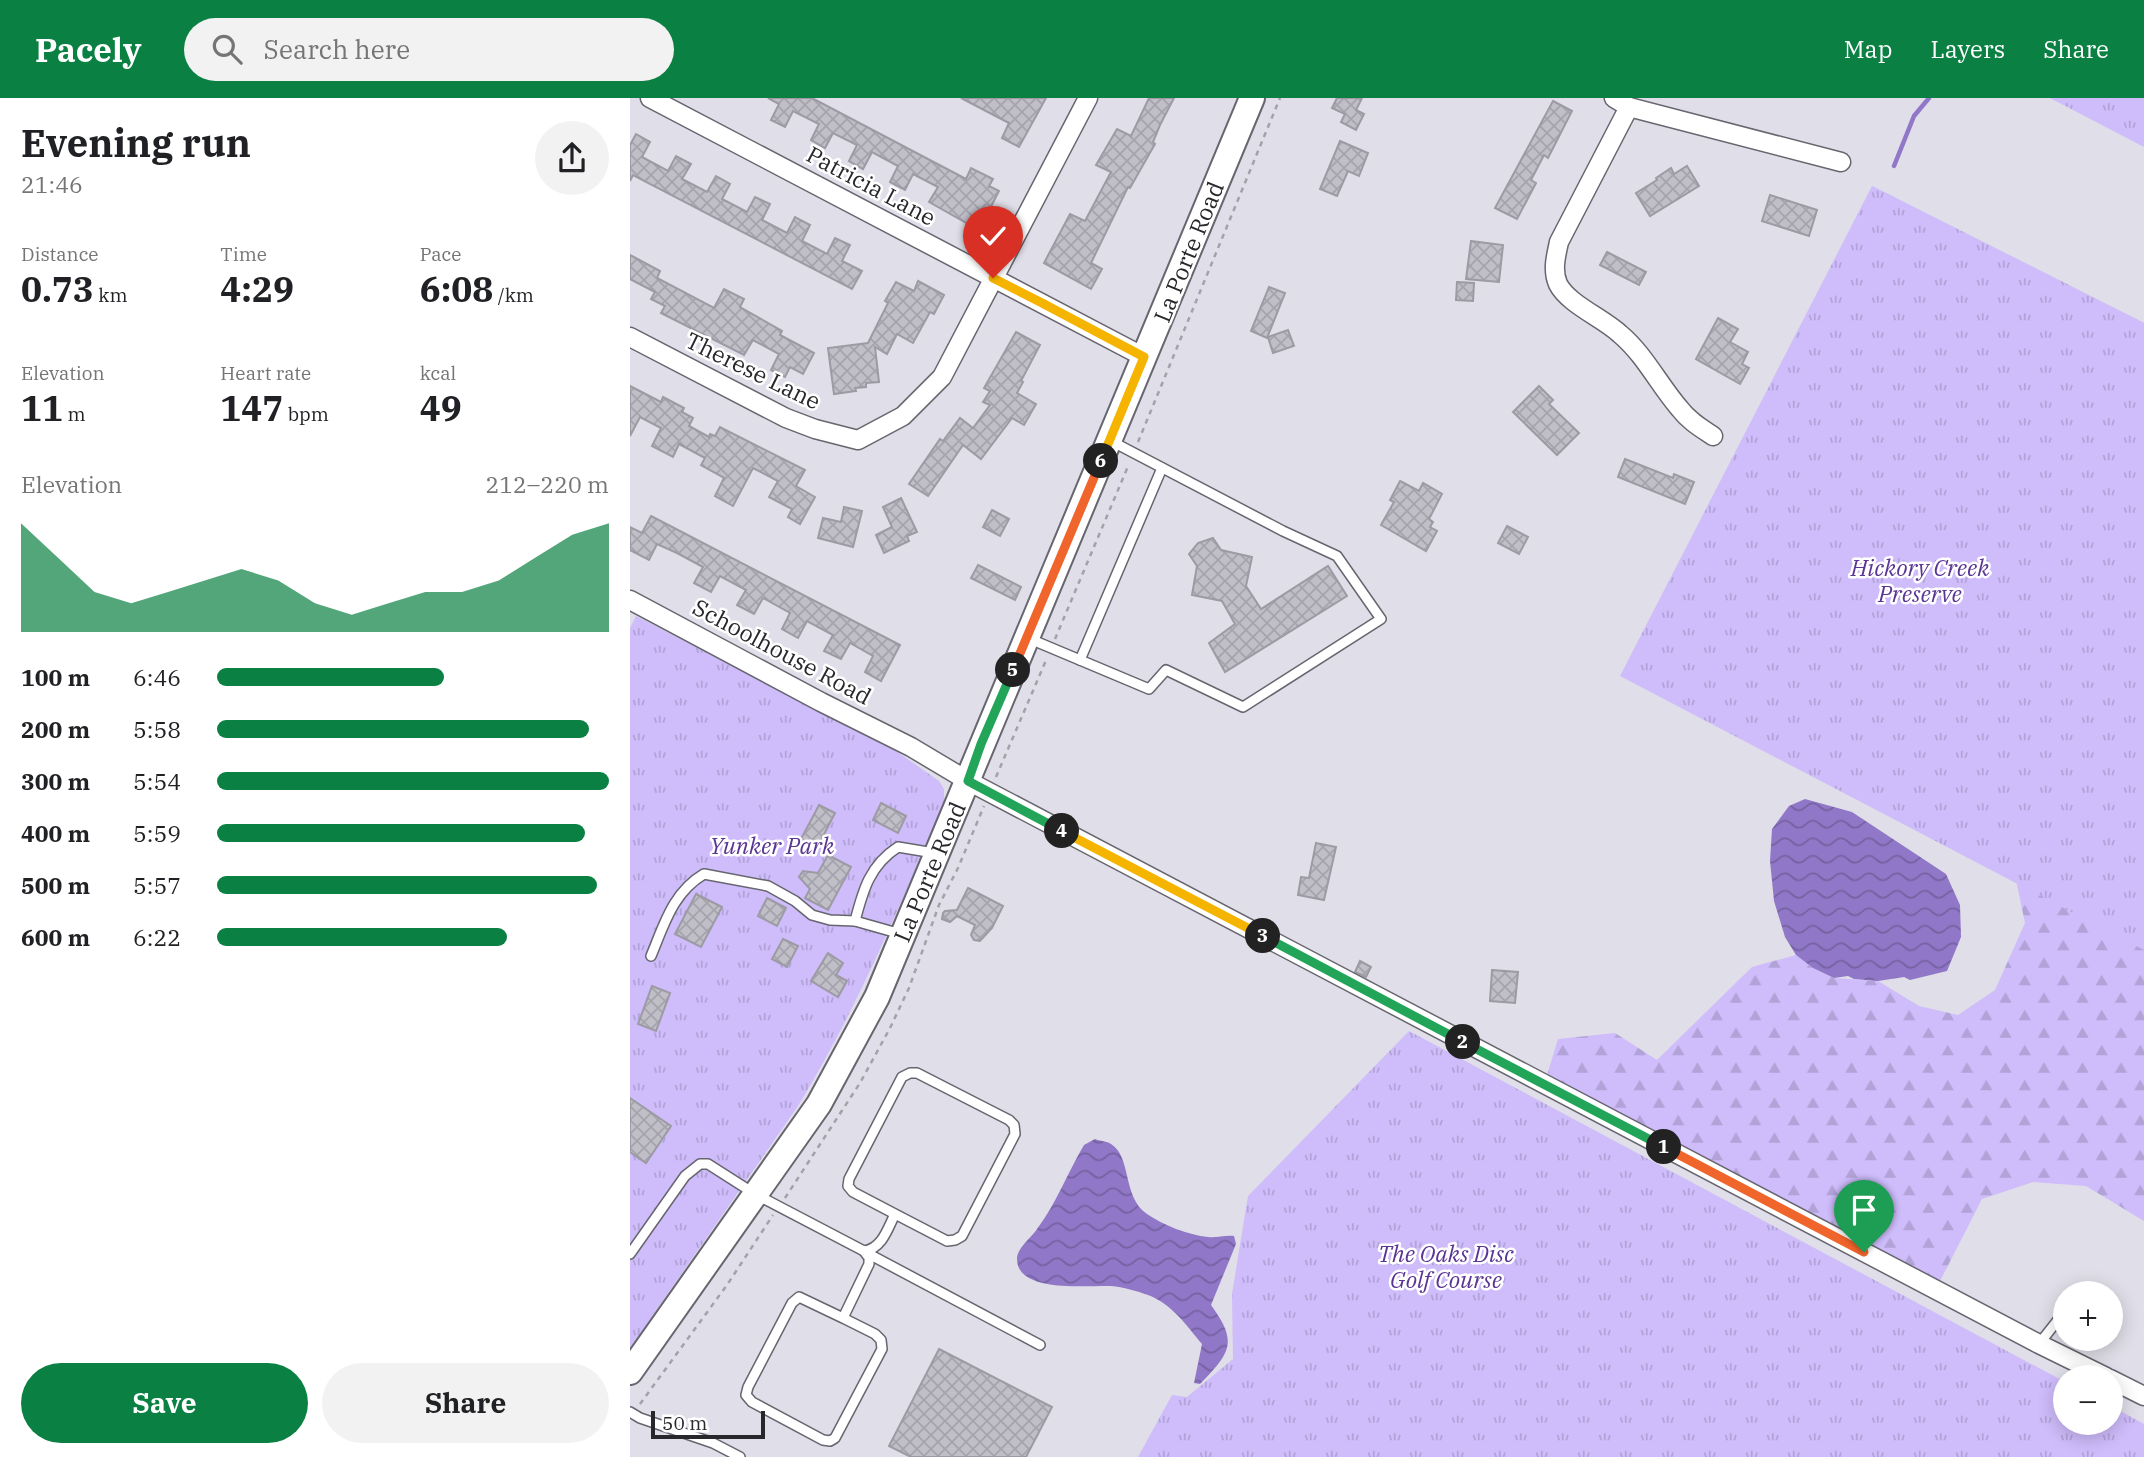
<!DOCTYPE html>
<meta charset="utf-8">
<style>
:root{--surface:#fff;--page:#f2f2f2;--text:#202124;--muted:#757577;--accent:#0b8043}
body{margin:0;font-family:"IBM Plex Serif",serif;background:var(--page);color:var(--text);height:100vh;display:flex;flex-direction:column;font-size:26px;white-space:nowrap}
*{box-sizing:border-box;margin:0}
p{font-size:23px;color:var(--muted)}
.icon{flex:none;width:38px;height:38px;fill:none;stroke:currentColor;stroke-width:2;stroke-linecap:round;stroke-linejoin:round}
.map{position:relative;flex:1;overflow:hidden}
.sheet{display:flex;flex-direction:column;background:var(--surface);width:630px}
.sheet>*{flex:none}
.fabs{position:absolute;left:1423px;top:1183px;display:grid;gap:14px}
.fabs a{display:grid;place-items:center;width:70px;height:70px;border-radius:50%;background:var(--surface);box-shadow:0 4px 18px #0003;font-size:35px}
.scale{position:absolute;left:21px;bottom:18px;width:114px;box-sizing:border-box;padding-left:7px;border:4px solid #28272b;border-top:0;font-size:19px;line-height:24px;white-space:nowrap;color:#28272b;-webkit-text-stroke:5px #fff;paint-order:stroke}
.pin{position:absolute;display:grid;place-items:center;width:60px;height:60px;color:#fff;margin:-72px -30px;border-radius:50% 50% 50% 0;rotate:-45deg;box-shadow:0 0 7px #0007}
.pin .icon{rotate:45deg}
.km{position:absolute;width:35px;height:35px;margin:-18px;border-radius:50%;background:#222;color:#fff;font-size:19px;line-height:35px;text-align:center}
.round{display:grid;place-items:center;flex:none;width:74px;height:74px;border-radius:37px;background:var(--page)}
.overview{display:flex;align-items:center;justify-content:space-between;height:119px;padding:0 21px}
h1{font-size:38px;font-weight:700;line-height:52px}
.stats{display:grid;grid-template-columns:repeat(3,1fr);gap:10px;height:119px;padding:7px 21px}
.stats div{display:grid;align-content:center}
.stats b{font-size:35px;font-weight:700}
.stats small{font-size:19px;font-weight:400}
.stats p{font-size:19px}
.chart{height:196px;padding:14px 21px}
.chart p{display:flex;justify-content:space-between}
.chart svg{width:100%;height:126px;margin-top:7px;fill:var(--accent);opacity:.7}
.cta{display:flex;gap:14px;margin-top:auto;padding:14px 21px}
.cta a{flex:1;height:80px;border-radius:42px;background:var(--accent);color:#fff;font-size:28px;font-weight:700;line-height:80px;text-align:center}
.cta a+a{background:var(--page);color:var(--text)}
ul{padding:0 21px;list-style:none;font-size:23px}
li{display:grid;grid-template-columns:112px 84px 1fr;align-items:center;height:52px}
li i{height:18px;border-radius:9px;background:var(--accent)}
header{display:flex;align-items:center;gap:42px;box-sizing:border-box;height:98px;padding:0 35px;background:var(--accent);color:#fff}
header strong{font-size:33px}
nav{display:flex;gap:38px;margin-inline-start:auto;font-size:24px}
.search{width:490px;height:63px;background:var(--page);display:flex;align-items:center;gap:18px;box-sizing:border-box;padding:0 24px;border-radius:38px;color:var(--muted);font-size:26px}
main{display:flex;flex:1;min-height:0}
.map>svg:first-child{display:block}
.forest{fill:url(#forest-firs)}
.park{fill:url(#park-tufts)}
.water{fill:url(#water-waves)}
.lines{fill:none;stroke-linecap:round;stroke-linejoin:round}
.stream{stroke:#9077c7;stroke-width:4.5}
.building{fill:url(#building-cross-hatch);stroke:#9c9aa3;stroke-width:2}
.lane-casing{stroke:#67656e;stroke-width:12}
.street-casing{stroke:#67656e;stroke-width:21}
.secondary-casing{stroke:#67656e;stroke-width:28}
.path{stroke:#a3a1a9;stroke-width:2.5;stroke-dasharray:5 5;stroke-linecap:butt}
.lane{stroke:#fff;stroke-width:9}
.street{stroke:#fff;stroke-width:18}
.secondary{stroke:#fff;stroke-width:24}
.split-1-casing{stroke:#fff;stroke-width:14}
.split-2-casing{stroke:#fff;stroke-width:14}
.split-3-casing{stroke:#fff;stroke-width:14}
.split-4-casing{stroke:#fff;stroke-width:14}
.split-5-casing{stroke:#fff;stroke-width:14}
.split-6-casing{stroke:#fff;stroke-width:14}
.split-7-casing{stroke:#fff;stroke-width:14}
.split-8-casing{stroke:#fff;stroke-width:14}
.split-1{stroke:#f0652b;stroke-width:9}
.split-2{stroke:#22a559;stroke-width:9}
.split-3{stroke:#22a559;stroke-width:9}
.split-4{stroke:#f5b400;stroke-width:9}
.split-5{stroke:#22a559;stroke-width:9}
.split-6{stroke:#f0652b;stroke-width:9}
.split-7{stroke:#f5b400;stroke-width:9}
.split-8{stroke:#f5b400;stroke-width:9}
.labels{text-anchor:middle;stroke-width:5;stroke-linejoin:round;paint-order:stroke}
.street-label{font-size:23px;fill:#28272b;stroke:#fff}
.park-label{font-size:23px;font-style:italic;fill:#5a3594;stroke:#fff}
</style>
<header>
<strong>Pacely</strong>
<div class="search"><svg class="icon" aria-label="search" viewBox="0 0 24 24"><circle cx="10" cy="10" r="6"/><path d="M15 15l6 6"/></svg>Search here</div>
<nav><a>Map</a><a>Layers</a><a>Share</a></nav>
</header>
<main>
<section class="sheet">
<div class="overview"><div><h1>Evening run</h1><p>21:46</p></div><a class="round"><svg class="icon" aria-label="share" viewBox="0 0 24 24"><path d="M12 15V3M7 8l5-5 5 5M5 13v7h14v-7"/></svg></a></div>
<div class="stats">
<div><p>Distance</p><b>0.73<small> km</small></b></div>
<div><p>Time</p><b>4:29</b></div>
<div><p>Pace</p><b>6:08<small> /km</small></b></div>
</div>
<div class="stats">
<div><p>Elevation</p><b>11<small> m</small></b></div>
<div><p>Heart rate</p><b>147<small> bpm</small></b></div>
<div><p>kcal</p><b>49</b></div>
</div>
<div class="chart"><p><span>Elevation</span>212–220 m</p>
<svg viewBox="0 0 160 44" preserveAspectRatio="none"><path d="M0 44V6L10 18L20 30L30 34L40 30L50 26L60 22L70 26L80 34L90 38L100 34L110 30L120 30L130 26L140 18L150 10L160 6V44z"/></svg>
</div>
<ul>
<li><b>100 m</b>6:46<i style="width:58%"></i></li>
<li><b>200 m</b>5:58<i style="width:95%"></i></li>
<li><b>300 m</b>5:54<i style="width:100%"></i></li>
<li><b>400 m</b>5:59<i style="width:94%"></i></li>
<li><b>500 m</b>5:57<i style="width:97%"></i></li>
<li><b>600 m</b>6:22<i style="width:74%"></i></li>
</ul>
<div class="cta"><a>Save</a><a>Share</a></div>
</section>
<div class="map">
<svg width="1514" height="1359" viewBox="0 0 1514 1359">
<defs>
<pattern id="forest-firs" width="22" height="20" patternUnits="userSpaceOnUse" patternTransform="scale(1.75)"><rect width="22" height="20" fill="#cebcfb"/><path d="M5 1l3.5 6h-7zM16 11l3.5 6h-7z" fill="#b1a2d7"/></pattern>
<pattern id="park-tufts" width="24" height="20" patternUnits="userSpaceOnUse" patternTransform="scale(1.75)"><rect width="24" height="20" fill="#cebcfb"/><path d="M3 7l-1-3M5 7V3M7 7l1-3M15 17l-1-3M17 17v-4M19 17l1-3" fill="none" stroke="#b1a2d7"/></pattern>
<pattern id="water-waves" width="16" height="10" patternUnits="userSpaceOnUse" patternTransform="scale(1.75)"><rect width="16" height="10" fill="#9077c7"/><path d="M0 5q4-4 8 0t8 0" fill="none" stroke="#7662a2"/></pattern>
<pattern id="building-cross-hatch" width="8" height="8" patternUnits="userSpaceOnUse" patternTransform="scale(1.75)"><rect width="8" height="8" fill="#c0bec7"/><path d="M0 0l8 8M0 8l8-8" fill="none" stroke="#a5a3ab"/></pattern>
</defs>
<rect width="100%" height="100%" fill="#e0dee8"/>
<path class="forest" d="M1242 88 1514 225V1123L1456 1088 1403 1084 1352 1101 1309 1185 917 977 928 941 985 935 1027 962 1122 869 1166 857 1183 870 1204 880 1248 883 1289 908 1328 917 1365 892 1395 825Z"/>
<g class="park">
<path d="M1420 0H1514V49Z"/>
<path d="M1242 88 1514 225V852L990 578Z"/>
<path d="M6 518 263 651 309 683 314 691V704C270 808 227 911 168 1008L0 1250V530Z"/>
<path d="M779 933 1435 1284V1325H1480L1481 1308 1514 1326V1359H508L542 1297 557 1299 603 1261 602 1196 618 1098Z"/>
</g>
<g class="water">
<path d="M1175 701 1222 714 1316 776 1330 807 1331 839 1317 873 1280 882 1274 879 1248 883 1224 881 1218 878 1204 880 1183 870 1166 857 1155 839 1144 803 1140 763 1142 731 1159 708Z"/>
<path d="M465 1041C470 1043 477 1043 481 1046 502 1059 492 1099 517 1116 533 1127 558 1137 578 1139 586 1140 595 1137 604 1138L606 1146 581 1207C608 1244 601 1254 570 1286L564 1285 572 1246C556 1227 542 1206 518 1197 507 1193 493 1189 481 1188 460 1187 387 1196 387 1161 387 1150 401 1140 407 1131 426 1106 438 1074 454 1047Z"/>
</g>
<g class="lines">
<path class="stream" d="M1264 68 1284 18 1299 0"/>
</g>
<g class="building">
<path d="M138 0H182L336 81 341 70 363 81 359 88 369 93 349 132 299 104 308 89 283 76 275 92 260 84 268 68 242 54 233 71 219 63 227 47 203 35 195 50 181 42 189 26 163 13 155 29 141 22 149 6Z"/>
<path d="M331 0H416L389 49 372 40 379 25Z"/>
<path d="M519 0H544L530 27 523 44 525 46 500 90 498 89 461 165 472 171 461 191 414 165 440 116 455 123 481 74 466 67 487 31 501 38Z"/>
<path d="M707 0H732L726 12 734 16 726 32 711 24 715 16 702 10Z"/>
<path d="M923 3 942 13 918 60 914 57 901 82 906 85 887 121 865 110Z"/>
<path d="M6 36 20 44 12 59 38 73 46 58 61 66 52 81 77 94 86 78 100 86 92 101 117 114 125 99 140 106 132 122 157 135 165 119 180 127 172 143 197 156 205 140 220 147 212 163 232 173 222 191 3 77 0 83V47Z"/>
<path d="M710 43 738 55 729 78 718 73 707 98 690 91Z"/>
<path d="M1057 68 1069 88 1020 118 1006 95 1027 82 1026 80 1041 70 1044 76Z"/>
<path d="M1140 97 1187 112 1179 138 1132 123Z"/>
<path d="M841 143 873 147 869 184 836 181Z"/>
<path d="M977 154 1016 174 1009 187 970 167Z"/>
<path d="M0 157 30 173 27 180 84 210 94 191 114 201 110 209 152 233 150 237 184 255 173 276 160 269 155 279 141 272 149 256 123 242 114 257 31 215 35 208 21 201 25 194 0 181Z"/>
<path d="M288 183 314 197 304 216 300 214 283 245 267 236 257 256 245 249 249 284 236 285V289L225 290 226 293 204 296 198 250 238 245 258 205 255 203 266 184 284 193Z"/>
<path d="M827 184 844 185 843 203 826 202Z"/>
<path d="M639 189 655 195 637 240 621 233Z"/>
<path d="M1088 220 1108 231 1100 244 1118 254 1112 266 1119 270 1110 286 1066 261Z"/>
<path d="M658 232 664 248 643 255 638 239Z"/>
<path d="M386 234 410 247 391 283 393 284 387 295 406 306 394 327 382 320 351 361 333 347 298 398 279 386 310 341 313 343 330 320 343 330 360 307 353 304 360 293 354 290Z"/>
<path d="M0 288 31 304 33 299 54 310 52 314 63 320 59 328 79 339 80 336 85 338 90 329 175 372 166 388 185 399 170 426 158 419 162 411 139 399 148 383 123 370 103 408 85 398 94 380 71 367 75 360 49 346 43 359 22 348 31 330 10 319 0 338Z"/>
<path d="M909 288 923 302 919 306 949 335 927 357 883 314Z"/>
<path d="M995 361 1043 380 1044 376 1064 384 1055 406 988 379Z"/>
<path d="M770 383 789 393 793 385 812 396 799 421 803 424 800 429 807 433 796 453 751 427 764 404 760 402Z"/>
<path d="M271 400 287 434 277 438 279 443 254 455 246 437 262 429 253 409Z"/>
<path d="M214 409 232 413 223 449 188 440 193 420 211 424Z"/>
<path d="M362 412 379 421 370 438 353 429Z"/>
<path d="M21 418 270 547 251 583 235 574 243 558 220 545 211 561 194 553 203 537 177 523 168 540 152 531 160 515 133 500 124 516 107 507 116 492 90 478 81 494 64 485 73 469 47 455 27 446 19 462 0 452V429L12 435Z"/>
<path d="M877 428 898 439 889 456 868 445Z"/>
<path d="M583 440 591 452 622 459 616 488 631 511 698 468 717 498 595 574 579 545 605 526 592 503 562 497 567 468 559 456 568 445Z"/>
<path d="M348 467 391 489 385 502 341 480Z"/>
<path d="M251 705 276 718 268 735 243 722Z"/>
<path d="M189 707 205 715 187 750 171 741Z"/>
<path d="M686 745 706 749 694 802 668 797 671 779 679 780Z"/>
<path d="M198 757 221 769 198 812 175 800 180 791 169 779 173 773 188 775Z"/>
<path d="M338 790 373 808 362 830 350 843 344 842 341 837 345 827 327 818 320 824 312 821 313 815 315 813 327 812Z"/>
<path d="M66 796 92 809 71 849 45 836Z"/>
<path d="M137 800 156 810 147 828 128 818Z"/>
<path d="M153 841 168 848 157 869 142 861Z"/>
<path d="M198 855 213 865 206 877 217 883 208 899 181 883Z"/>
<path d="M730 863 741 869 736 879 725 874Z"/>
<path d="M862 872 888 874 885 905 860 903Z"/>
<path d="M22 888 40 895 26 933 8 926Z"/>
<path d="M0 1000 41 1028 16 1065 0 1054Z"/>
<path d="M309 1251 422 1309 396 1359H281L259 1348Z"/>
</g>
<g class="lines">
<g class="lane-casing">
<g id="lane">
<path d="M400 541 519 591 536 572 613 609 751 521 707 458 653 433 481 343"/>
<path d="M450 562 532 370"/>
<path d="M225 823C233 792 240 767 268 749L304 755"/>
<path d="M21 858C34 827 43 794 74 776L138 788 165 803 182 817 200 822 225 823 271 836"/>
<path d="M235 1154 410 1247"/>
<path d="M0 1156 55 1078 70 1066H78L125 1096 234 1153C252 1151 258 1130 265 1116L223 1094 218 1088 219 1081 272 979 280 975H287L379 1022 384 1027 385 1036 332 1138 325 1142 317 1143 265 1116"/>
<path d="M213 1220 245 1236 251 1242 252 1251 205 1340 200 1343 193 1342 122 1304 116 1297 118 1289 162 1205 169 1199 213 1220 239 1166V1160L234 1153"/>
<path d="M1409 1246 1435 1213"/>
<path d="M0 1314 10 1320 83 1345 110 1359"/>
</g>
</g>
<g class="street-casing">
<g id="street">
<path d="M20 0 514 259"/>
<path d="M984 0 999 9 1211 64"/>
<path d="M999 9 929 144C926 158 922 172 928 186 938 206 973 220 990 236 1015 257 1029 287 1050 311 1059 323 1071 330 1083 338"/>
<path d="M0 239 156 320 185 331 228 342 273 318 312 279 458 0"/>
<path d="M0 502 191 604 281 649 338 683 1409 1246 1476 1279"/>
<path d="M1480 1281 1514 1298"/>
</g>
</g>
<g class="secondary-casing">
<path id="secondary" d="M0 1274 189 1006 247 899 622 0"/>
</g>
<g class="path">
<path d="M508 344 650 0"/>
<path d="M425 541 499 366"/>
<path d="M366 679 417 560"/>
<path d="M155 1100 230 985 260 930 279 890 309 807 328 770 354 708"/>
<path d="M10 1306 97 1187 143 1117"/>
</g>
<use href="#lane" class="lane"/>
<use href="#street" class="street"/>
<use href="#secondary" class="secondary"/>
</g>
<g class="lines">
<g class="split-1-casing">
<path id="split-1" d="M1034 1049 1234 1154"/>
</g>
<g class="split-2-casing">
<path id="split-2" d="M833 944 1034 1049"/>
</g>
<g class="split-3-casing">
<path id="split-3" d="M633 838 833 944"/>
</g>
<g class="split-4-casing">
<path id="split-4" d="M432 733 633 838"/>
</g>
<g class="split-5-casing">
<path id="split-5" d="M383 572 351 646 338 683 432 733"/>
</g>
<g class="split-6-casing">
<path id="split-6" d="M383 572 471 363"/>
</g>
<g class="split-7-casing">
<path id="split-7" d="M414 206 514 259 471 363"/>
</g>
<g class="split-8-casing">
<path id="split-8" d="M363 180 414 206"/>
</g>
<use href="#split-1" class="split-1"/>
<use href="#split-2" class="split-2"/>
<use href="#split-3" class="split-3"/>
<use href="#split-4" class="split-4"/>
<use href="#split-5" class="split-5"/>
<use href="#split-6" class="split-6"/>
<use href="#split-7" class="split-7"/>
<use href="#split-8" class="split-8"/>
</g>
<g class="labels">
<g class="street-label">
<text transform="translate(241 88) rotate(28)" y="8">Patricia Lane</text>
<text transform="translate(559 154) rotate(-68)" y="8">La Porte Road</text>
<text transform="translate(123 273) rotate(26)" y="8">Therese Lane</text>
<text transform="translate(152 554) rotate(28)" y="8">Schoolhouse Road</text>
<text transform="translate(300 774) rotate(-67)" y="8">La Porte Road</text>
</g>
<g class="park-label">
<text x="1290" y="478">Hickory Creek<tspan x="1290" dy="26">Preserve</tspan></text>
<text x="142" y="756">Yunker Park</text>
<text x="816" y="1164">The Oaks Disc<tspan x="816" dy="26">Golf Course</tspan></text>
</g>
</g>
</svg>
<div class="fabs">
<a>+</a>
<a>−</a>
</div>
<div class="scale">50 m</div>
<div class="pin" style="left:1234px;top:1154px;background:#1e9e55"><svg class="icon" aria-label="arrive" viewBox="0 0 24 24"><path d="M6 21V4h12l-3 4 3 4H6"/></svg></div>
<div class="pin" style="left:363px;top:180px;background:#d93025"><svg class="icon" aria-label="check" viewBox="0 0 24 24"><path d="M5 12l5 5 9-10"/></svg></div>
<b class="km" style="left:1034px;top:1049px">1</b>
<b class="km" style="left:833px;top:944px">2</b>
<b class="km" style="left:633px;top:838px">3</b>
<b class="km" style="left:432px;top:733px">4</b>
<b class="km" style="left:383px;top:572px">5</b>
<b class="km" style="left:471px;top:363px">6</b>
</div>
</main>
